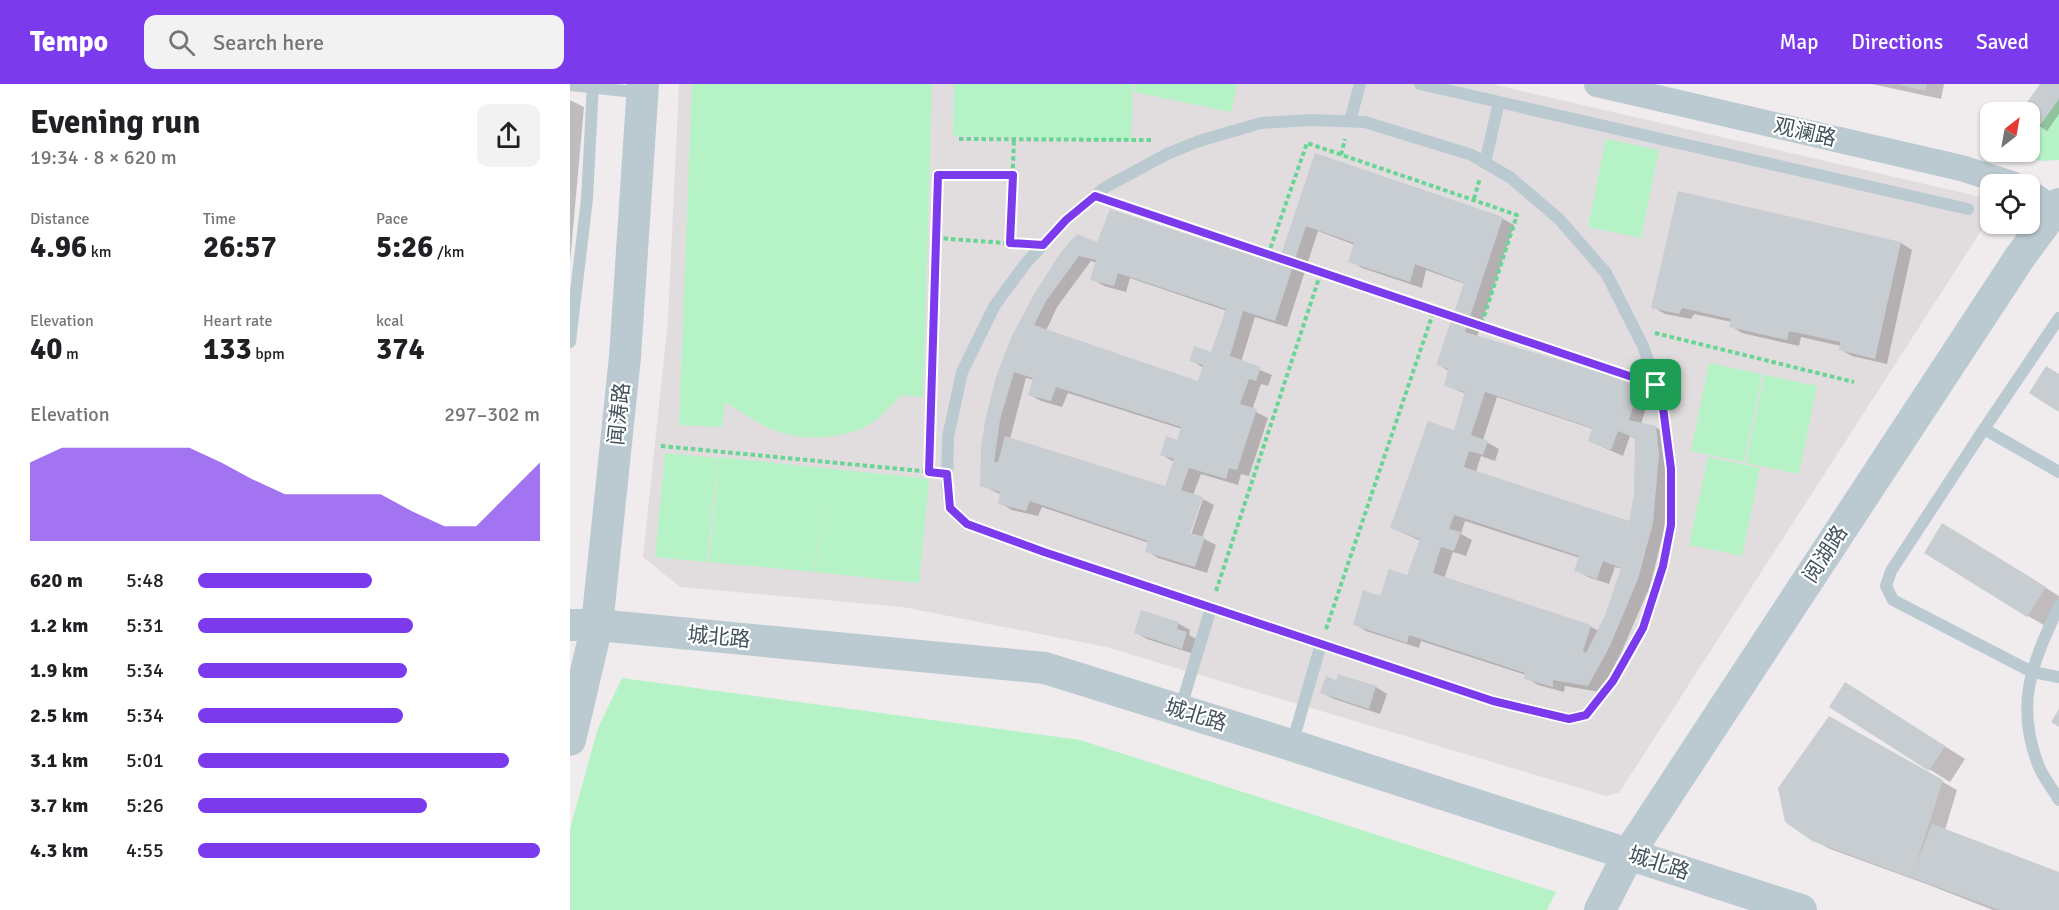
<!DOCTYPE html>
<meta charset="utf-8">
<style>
:root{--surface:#fff;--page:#f2f2f2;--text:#202124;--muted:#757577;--accent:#7c3aed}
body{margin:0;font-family:Signika,"Noto Sans SC",sans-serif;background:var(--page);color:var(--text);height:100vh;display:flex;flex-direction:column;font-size:22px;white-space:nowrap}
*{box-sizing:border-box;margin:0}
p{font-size:20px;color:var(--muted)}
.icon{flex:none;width:33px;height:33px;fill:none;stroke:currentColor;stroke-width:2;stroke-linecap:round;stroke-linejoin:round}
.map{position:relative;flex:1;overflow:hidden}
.side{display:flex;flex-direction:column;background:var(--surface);width:570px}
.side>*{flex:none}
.needle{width:39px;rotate:31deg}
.controls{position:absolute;left:1410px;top:18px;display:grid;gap:12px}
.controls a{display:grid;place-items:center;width:60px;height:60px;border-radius:12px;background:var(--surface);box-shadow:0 2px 4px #0004;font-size:30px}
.pin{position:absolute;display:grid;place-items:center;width:51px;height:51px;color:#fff;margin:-26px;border-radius:12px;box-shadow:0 3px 9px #0006}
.round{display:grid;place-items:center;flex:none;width:63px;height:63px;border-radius:12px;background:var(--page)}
.summary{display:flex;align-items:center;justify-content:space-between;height:102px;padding:0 30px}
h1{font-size:33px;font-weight:700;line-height:45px}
.metrics{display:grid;grid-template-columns:repeat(3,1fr);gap:9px;height:102px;padding:6px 30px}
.metrics div{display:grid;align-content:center}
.metrics b{font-size:30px;font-weight:700}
.metrics small{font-size:16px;font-weight:400}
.metrics p{font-size:16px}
.chart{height:168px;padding:12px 30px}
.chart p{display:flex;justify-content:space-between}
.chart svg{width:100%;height:108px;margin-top:6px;fill:var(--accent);opacity:.7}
ul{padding:0 30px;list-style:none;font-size:20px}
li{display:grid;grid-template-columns:96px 72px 1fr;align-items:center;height:45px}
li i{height:15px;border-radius:8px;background:var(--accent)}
header{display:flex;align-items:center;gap:36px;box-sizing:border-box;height:84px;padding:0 30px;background:var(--accent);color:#fff}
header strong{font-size:28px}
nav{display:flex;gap:33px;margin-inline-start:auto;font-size:21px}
.search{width:420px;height:54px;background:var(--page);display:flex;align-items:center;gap:15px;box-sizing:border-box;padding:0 21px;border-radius:12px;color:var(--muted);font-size:22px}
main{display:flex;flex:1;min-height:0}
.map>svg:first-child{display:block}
.education{fill:#e1dddf}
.green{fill:#b5f3c6}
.shadow{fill:#0003;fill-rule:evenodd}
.building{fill:#c8cdd2;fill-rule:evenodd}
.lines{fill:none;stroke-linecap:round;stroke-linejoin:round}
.path{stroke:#69d594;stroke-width:4;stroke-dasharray:4.5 3;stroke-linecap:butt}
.service{stroke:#bbcad1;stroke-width:12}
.minor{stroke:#bbcad1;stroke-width:26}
.tertiary{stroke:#bbcad1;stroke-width:32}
.route-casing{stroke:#fff;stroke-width:12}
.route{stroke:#7c3aed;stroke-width:8}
.labels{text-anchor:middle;stroke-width:4.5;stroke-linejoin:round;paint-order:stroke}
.street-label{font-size:21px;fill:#43535c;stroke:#fff}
</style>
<header>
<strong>Tempo</strong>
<div class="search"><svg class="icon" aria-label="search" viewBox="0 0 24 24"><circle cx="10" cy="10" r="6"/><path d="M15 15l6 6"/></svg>Search here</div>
<nav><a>Map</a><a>Directions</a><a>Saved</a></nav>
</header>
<main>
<section class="side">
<div class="summary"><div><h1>Evening run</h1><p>19:34 · 8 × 620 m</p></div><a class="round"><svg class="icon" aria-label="share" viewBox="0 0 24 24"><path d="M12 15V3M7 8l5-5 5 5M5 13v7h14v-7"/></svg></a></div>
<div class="metrics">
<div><p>Distance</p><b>4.96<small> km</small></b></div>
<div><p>Time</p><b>26:57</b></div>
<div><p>Pace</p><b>5:26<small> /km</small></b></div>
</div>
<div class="metrics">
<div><p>Elevation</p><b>40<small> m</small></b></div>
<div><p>Heart rate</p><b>133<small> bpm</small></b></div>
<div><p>kcal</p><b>374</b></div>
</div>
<div class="chart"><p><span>Elevation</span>297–302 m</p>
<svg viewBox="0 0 160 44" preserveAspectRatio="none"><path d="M0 44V12L10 6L20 6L30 6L40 6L50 6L60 12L70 19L80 25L90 25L100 25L110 25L120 32L130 38L140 38L150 25L160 12V44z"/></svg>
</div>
<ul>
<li><b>620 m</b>5:48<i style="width:51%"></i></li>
<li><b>1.2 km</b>5:31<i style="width:63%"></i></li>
<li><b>1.9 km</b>5:34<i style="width:61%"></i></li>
<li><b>2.5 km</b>5:34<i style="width:60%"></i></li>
<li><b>3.1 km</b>5:01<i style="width:91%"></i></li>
<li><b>3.7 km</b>5:26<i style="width:67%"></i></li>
<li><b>4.3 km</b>4:55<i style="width:100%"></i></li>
</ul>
</section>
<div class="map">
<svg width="1489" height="826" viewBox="0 0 1489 826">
<rect width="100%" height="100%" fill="#f0eced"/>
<path class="education" d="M109 0H922L1420 115V133L1049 709 1036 712 536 563 333 523 110 503 73 473 98 236Z"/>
<g class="green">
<path d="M122 0H362L353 313 331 311C320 323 308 337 293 344 270 354 240 356 216 350 194 345 174 329 155 318L152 343 109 341Z"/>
<path d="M384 0H563L561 57 383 52Z"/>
<path d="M566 0H667L661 28 564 8Z"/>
<path d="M1480 0H1489V76L1471 77 1429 68H1460L1458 28Z"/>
<path d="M1036 55 1089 66 1071 154 1018 143Z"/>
<path d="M1139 279 1192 290 1174 378 1121 367Z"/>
<path d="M1194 291 1247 302 1229 390 1176 379Z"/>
<path d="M95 369 148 374 137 478 85 473Z"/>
<path d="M149 373 359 395 349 499 245 488 252 417 244 488 139 478Z"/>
<path d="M1138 373 1190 384 1172 472 1119 461Z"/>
<path d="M52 594 510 656 986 808 977 826H0V745L28 644Z"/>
</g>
<g class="shadow">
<path d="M1302 0H1374L1371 15Z"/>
<path d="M1472 0H1489V30L1477 47 1460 36V28H1452Z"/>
<path d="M0 16 14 23 0 178Z"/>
<path d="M746 71 933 135 944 141 907 253 1069 302 1081 308 1071 340 1085 343 1097 350 1100 378 1094 446 1080 502 1051 569 1030 608 995 602 994 608 968 601 956 594V591L851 557 849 564 796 547 785 540 811 514 838 493 851 457 822 444 885 348 896 310 875 301 879 287 867 280 895 200 856 186 852 204 792 184 780 177 785 161 748 147 717 243 685 233 671 278 702 291 698 302 691 300 682 326 698 334 679 392 671 390 668 401 631 390 623 411 616 456 619 457 633 415 644 421 632 454 646 461 637 489 588 474 577 467 579 459 472 423 468 432 442 426 430 419 432 411 411 401 412 363 492 169 528 160 709 182ZM521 177 527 179 522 195 534 202 556 208 560 194 657 227 642 270 621 276 634 284 628 299 476 247 487 223ZM456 294 464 296 460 311 471 317 492 323 498 309 612 345 608 358 592 371 604 378 596 404 440 355ZM927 313 1023 345 1019 357 1053 372 1060 352 1066 355 1065 410 1060 439 906 388 911 372 925 377 929 365 913 356ZM895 437 1010 474 1006 486 1018 493 1039 500 1045 483 1052 485 1036 532 1029 547 1021 543 874 495 883 468 896 472 902 456 891 450Z"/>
<path d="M1109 109 1331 159 1342 166 1317 280 1282 272 1270 265 1271 262 1231 253 1229 262 1172 249 1161 242 1162 238 1124 230 1121 235 1095 230 1083 223Z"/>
<path d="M1394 453 1489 512V528L1479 544 1458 532Z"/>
<path d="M572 528 609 540 620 546 619 551 628 556 624 570 577 555 565 548Z"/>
<path d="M769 591 806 603 817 610 810 630 764 615 752 609 767 598Z"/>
<path d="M1276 600 1395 675 1380 698 1359 685Z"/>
<path d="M1260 634 1387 706 1375 746 1489 789V826H1423L1359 801 1260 765 1243 756Z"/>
</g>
<g class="building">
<path d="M1327 0H1357L1355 7Z"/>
<path d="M1470 0H1489V15L1468 44 1460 37V28H1450Z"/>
<path d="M745 69 933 133 895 248 1070 300 1059 336 1086 342 1089 371 1083 439 1068 495 1040 562 1018 602 983 596V603L954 595 955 589 839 551 837 559 783 541 793 506 810 512 819 485 837 491 850 455 820 444 858 337 884 346 895 308 874 302 878 285 866 281 894 199 845 180 840 198 778 178 784 159 736 142 705 237 673 227 660 272 691 283 686 297 679 295 670 320 687 325 667 386 659 384 656 395 619 384 611 406 633 413 620 449 635 453 625 483 575 468 578 457 460 417 456 427 428 420 430 408 410 402 411 363 415 337 426 293 441 254 464 210 491 168 507 150 527 158 540 125 708 180ZM509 172 526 176 520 196 544 202 548 189 656 225 641 268 624 262 619 277 633 281 628 297 464 241 476 217ZM444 288 463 294 458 311 481 317 486 303 611 343 607 356 596 352 590 371 604 375 595 402 435 352 428 378H424L430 336ZM915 308 1022 344 1018 357 1041 366 1048 347 1065 354 1064 410 1059 437 894 383 899 367 913 371 918 357 901 351ZM884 431 1009 472 1004 487 1027 495 1033 477 1051 484 1035 531 1016 569 1013 567 1021 541 863 489 871 463 884 467 891 448 879 445Z"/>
<path d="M1108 107 1331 158 1305 275 1269 266 1270 258 1219 247 1217 256 1159 243 1161 235 1112 224 1109 230 1081 224Z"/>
<path d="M1476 282 1489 290V328L1459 309Z"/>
<path d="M1372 439 1476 503 1457 533 1354 469Z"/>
<path d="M571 526 609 538 607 545 617 548 612 565 564 549Z"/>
<path d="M768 590 806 602 799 625 750 609 756 592 766 596Z"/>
<path d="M1275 598 1375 662 1359 687 1259 623Z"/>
<path d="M1489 625V643L1481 638Z"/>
<path d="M1259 632 1373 696 1345 784 1362 740 1489 788V826H1430L1242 757 1215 738 1208 704Z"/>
</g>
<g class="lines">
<g class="path">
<path d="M389 55 584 56"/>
<path d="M771 71 775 55"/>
<path d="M904 115 910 94"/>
<path d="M543 118 1064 294"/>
<path d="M366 154 449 160"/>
<path d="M440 159 444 55"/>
<path d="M698 171 737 59 947 131 911 242"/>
<path d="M1085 249 1284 298"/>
<path d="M360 342 368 91H443"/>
<path d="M91 362 362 388"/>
<path d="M646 507 751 188"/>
<path d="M756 545 864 226"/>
</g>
<g class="service">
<path d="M850 0 1398 125"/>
<path d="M0 1 73 9"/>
<path d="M741 36 795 38 902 71 941 94 990 136 1036 189 1073 262 1092 317 1101 385V441L1093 482 1073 544 1043 596 1016 631 999 635 923 617 474 468 397 440 380 424 377 402 378 353 392 288 425 221 456 179 496 136 534 104 597 70 629 57 691 39Z"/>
<path d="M780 37 790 0"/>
<path d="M915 79 929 18"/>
<path d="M1489 234 1414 345 1489 388"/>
<path d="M0 258 17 115 23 0"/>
<path d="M1414 345 1321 487 1316 502 1323 516 1462 588 1489 593"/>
<path d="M1489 522C1462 580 1444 620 1469 683 1474 695 1483 705 1489 716"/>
<path d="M610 626 641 524"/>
<path d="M722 660 751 560"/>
</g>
<g class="minor">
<path d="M1027 0 1391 84 1442 100"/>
<path d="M1460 109 1485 126"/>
</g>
<g class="tertiary">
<path d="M0 541H27L475 584 721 661 1231 826"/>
<path d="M0 656 27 541 55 273 73 0"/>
<path d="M1030 826 1059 769 1450 173 1489 120"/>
</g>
</g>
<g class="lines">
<g class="route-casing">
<path id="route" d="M368 91H443L440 159 473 161 496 136 525 112 1086 301 1092 316 1101 385V441L1093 482 1073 544 1043 597 1016 631 999 635 923 617 474 468 397 440 380 424 377 390 359 388Z"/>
</g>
<use href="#route" class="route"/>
</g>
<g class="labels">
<g class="street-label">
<text transform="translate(1235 48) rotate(13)" y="7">观澜路</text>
<text transform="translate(49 330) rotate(-84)" y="7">闻涛路</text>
<text transform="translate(1255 470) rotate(-57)" y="7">阅湖路</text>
<text transform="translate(149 553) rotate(5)" y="7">城北路</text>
<text transform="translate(626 631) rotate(17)" y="7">城北路</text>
<text transform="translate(1089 779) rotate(18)" y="7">城北路</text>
</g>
</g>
</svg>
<div class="controls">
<a><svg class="needle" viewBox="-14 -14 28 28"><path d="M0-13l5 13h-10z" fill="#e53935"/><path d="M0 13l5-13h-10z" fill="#757577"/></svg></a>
<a><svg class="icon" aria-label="locate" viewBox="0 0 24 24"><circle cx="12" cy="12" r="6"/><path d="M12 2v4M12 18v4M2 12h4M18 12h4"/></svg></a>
</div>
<div class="pin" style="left:1086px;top:301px;background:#1e9e55"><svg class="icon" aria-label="arrive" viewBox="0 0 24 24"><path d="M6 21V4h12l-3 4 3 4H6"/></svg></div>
</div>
</main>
